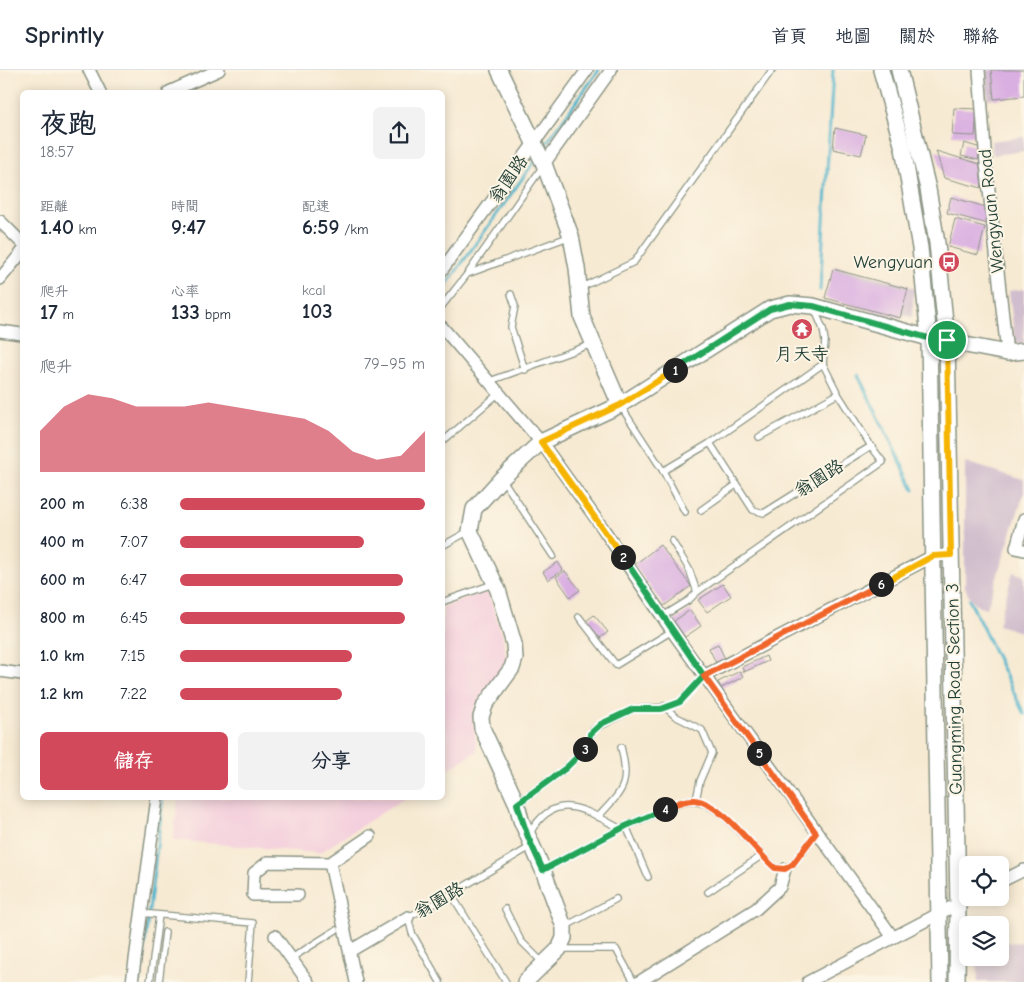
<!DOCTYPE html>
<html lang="zh-TW">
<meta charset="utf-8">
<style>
:root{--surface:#fff;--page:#f2f2f3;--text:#1f2937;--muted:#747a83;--line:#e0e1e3;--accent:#d1495b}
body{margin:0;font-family:"Comic Neue","LXGW WenKai TC",sans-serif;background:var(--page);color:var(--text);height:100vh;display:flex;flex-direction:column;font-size:19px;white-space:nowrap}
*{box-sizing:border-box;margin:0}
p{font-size:16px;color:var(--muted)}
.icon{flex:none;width:28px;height:28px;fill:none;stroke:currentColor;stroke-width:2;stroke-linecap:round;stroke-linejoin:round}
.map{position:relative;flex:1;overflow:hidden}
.sheet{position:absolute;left:20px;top:20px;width:425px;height:710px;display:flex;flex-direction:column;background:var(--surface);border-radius:8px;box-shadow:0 2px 12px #0003}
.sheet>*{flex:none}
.fabs{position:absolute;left:959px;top:786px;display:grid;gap:10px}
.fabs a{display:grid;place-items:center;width:50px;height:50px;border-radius:8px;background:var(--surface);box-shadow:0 2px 12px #0003;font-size:25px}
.pin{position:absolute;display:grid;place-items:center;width:42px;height:42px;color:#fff;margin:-21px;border:2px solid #fff;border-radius:50%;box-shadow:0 1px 5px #0007}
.km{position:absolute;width:25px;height:25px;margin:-12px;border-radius:50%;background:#222;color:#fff;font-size:14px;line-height:25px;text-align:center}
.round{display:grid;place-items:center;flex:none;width:52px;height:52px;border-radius:8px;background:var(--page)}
.headline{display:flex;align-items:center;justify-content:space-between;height:85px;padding:0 20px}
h1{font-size:28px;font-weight:700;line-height:38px}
.stats{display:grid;grid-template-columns:repeat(3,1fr);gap:8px;height:85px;padding:5px 20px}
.stats div{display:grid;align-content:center}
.stats b{font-size:21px;font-weight:700}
.stats small{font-size:14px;font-weight:400}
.stats p{font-size:14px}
.chart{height:140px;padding:10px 20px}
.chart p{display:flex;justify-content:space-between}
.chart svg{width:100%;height:90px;margin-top:5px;fill:var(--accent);opacity:.7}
.primary-button{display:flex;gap:10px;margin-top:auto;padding:10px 20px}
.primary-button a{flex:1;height:58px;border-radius:8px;background:var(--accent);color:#fff;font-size:20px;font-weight:700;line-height:58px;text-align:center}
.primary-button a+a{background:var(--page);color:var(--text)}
ul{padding:0 20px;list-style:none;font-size:16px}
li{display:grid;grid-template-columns:80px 60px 1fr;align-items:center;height:38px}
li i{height:12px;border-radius:6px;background:var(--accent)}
header{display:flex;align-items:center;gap:30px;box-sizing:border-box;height:70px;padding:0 25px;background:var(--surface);border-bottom:1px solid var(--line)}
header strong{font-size:24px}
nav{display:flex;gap:28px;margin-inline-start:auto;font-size:18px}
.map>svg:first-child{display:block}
.built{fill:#f4cfdd}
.industrial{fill:#d0bdcd}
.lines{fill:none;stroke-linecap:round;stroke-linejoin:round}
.stream{stroke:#4eb5cd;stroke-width:3}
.building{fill:#d9aee1}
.service-casing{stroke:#8b9484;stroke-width:8}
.minor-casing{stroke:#8b9484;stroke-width:14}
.tertiary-casing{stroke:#8b9484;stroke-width:18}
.service{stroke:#fff;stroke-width:5.5}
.minor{stroke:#fff;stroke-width:11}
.tertiary{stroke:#fff;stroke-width:15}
.split-1-casing{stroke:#fff;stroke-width:10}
.split-2-casing{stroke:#fff;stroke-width:10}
.split-3-casing{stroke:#fff;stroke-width:10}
.split-4-casing{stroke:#fff;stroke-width:10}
.split-5-casing{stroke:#fff;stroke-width:10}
.split-6-casing{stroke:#fff;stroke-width:10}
.split-7-casing{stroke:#fff;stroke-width:10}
.split-1{stroke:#22a559;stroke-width:6}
.split-2{stroke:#f5b400;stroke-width:6}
.split-3{stroke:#22a559;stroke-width:6}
.split-4{stroke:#22a559;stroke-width:6}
.split-5{stroke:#f0652b;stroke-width:6}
.split-6{stroke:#f0652b;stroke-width:6}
.split-7{stroke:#f5b400;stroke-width:6}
.labels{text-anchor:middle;stroke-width:4;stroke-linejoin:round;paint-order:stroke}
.street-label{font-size:18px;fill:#1f3d34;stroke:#fcf5e5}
.poi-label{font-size:18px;fill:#1f3d34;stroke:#fcf5e5;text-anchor:end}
</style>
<header>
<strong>Sprintly</strong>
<nav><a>首頁</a><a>地圖</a><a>關於</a><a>聯絡</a></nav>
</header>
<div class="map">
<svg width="1024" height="912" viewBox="0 0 1024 912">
<rect width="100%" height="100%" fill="#fcf5e5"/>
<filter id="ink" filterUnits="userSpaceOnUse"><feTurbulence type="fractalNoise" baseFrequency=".02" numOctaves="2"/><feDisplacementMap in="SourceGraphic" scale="10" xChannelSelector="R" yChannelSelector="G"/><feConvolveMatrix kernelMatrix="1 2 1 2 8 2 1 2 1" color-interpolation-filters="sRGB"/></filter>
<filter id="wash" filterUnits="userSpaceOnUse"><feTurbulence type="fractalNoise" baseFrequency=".0096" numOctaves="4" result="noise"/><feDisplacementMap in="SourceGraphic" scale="20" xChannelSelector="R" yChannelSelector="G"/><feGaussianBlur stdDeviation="1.12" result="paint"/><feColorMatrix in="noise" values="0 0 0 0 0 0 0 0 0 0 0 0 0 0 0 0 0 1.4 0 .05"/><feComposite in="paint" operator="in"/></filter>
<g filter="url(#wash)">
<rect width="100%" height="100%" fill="#f7ead3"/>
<g class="built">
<path d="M487 520 502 564 507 594 472 641 477 681 443 703V537Z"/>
<path d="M178 728H405L319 783 173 770Z"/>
</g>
<g class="industrial">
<path d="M985 0H1024V26L988 29Z"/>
<path d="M1024 67V81L993 85 991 71Z"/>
<path d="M835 196 907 215 914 219 912 247 829 228Z"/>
<path d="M1024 219V275H1021L1015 272 1009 221Z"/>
<path d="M965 392 1024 410V423L987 538 979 537 970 528 965 517Z"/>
<path d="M1013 502 1024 506V563L998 555Z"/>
<path d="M1024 872V912H978L977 888H1000V873Z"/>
</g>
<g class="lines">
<g class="stream">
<path d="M545 75 599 0"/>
<path d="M820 220 833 0"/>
<path d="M442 221 534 92"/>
<path d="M858 305 914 420"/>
<path d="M969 529 1024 644"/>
<path d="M140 912 163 728"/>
</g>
</g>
<g id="blocks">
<g class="building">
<path d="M991 0H1024V26L994 29Z"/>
<path d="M954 38 977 39 975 66 952 65Z"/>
<path d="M835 58 866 65 861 85 833 79Z"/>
<path d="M964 73 981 78 978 90 961 86Z"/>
<path d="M936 81 980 94 982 118 944 108Z"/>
<path d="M951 127 986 137 988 154 947 143Z"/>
<path d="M955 149 985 157 978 185 948 177Z"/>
<path d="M833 199 908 219 900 248 825 228Z"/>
<path d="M660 475 691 516 664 536 634 495Z"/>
<path d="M558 492 563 500 548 510 543 502Z"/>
<path d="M565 501 580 520 570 527 556 507Z"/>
<path d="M723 514 731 526 707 542 698 530Z"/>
<path d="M690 540 701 556 685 567 674 551Z"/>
<path d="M594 545 608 562 600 568 586 551Z"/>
<path d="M718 574 726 591 717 595 709 578Z"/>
<path d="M766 586 768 591 744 602 742 597Z"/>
<path d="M740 601 743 607 721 618 718 612Z"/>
</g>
</g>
</g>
<g filter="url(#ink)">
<use href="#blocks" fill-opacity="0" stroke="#8b9484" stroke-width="1"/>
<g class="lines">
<g class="service-casing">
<g id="service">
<path d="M470 203 571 166"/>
<path d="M580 218 634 192 772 0"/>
<path d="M511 224 515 236 511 257 525 300"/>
<path d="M442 236 468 203 543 96"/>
<path d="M490 311 592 274"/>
<path d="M620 335 663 401 685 442"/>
<path d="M759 367 838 324"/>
<path d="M442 372 498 324"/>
<path d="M710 373 753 440 764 443 871 376 838 324 823 294 825 271 823 259 815 240"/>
<path d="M663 401 710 373 823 294"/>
<path d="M503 410 553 486"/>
<path d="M701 440 736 415"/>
<path d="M442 476 469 461"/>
<path d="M697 522 883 392 871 376"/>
<path d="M442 532 493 514"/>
<path d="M663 546 689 530 697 522 689 499 672 471"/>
<path d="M579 547 616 595 672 561"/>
<path d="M664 636 675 646 702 660 712 683 700 711 696 730"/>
<path d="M517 734 566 698 586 677 593 660 633 639 670 637 680 632 704 606"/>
<path d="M598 747C624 719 630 715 621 677"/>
<path d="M626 756 648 807"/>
<path d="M530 763C556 718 587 741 621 759"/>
<path d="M543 800 626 756 688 730 706 734 722 744 775 798 785 799 793 794 816 763"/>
<path d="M708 822 761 786"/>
<path d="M451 824 506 912"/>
<path d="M505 839 521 871 544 894"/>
<path d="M140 843 253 853 248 912"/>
<path d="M566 856 616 829"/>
<path d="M562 879H616L634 912"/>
<path d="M290 889 336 860"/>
<path d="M150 912 159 845"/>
<path d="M159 912 165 862"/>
<path d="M440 912 412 863 408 847 436 833 530 777"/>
</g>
</g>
<g class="minor-casing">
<g id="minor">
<path d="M89 0 100 22"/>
<path d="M979 0 986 93 1007 283"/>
<path d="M169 22 219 0"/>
<path d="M544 94 611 0"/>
<path d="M0 151 22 173"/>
<path d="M442 200 587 0"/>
<path d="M0 209 22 182"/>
<path d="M442 257 541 372 602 457 672 561 892 866"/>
<path d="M0 261 22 264"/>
<path d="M1024 449 1016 478 1024 480"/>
<path d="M0 601 22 604"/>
<path d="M704 606 933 486 951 485"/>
<path d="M330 793 356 912"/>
<path d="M1000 812 1024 800"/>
<path d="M298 825H253L254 803 268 792 330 793 370 766"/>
<path d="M275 866 308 912"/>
<path d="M350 881 408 847"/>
<path d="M132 912 157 728"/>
<path d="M639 912 756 839 780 817 785 799"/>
<path d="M808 912 969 828"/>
</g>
</g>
<g class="tertiary-casing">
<g id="tertiary">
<path d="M499 0 544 94 571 166 577 198 582 247 620 335"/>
<path d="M881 0 903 78 920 178 929 268 940 912"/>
<path d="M899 0 928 119 937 173 947 271 958 833 957 912"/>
<path d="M525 912 559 879 564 868V857L543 800 521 750 517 734 482 658 481 647 485 635 512 598 515 588 514 574 498 520 470 461 474 439 501 409 541 372 620 335 770 239 790 234 813 236 929 268 1007 283 1024 281"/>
</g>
</g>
<use href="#service" class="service"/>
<use href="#minor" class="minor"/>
<use href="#tertiary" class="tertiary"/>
</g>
</g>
<g class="lines" filter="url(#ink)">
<g class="split-1-casing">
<path id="split-1" d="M675 300 770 239 790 234 813 236 928 268 947 270"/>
</g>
<g class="split-2-casing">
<path id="split-2" d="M623 487 541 372 620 335 675 300"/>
</g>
<g class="split-3-casing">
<path id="split-3" d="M585 679 589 672 590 664 601 654 633 639H661L680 632 704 606 623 487"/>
</g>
<g class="split-4-casing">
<path id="split-4" d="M585 679 566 698 517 734 528 767 543 800 626 756 665 739"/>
</g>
<g class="split-5-casing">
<path id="split-5" d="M665 739C674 735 684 729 695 730 723 734 753 779 775 798L785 799 793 794 816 763 759 683"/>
</g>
<g class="split-6-casing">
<path id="split-6" d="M759 683 704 606 881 514"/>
</g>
<g class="split-7-casing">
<path id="split-7" d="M881 514 933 486 951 485 947 270"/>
</g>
<use href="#split-1" class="split-1"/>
<use href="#split-2" class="split-2"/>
<use href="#split-3" class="split-3"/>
<use href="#split-4" class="split-4"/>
<use href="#split-5" class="split-5"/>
<use href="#split-6" class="split-6"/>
<use href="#split-7" class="split-7"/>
</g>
<defs>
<g id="bus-disc" transform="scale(1.125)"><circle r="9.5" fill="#d1495b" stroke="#fcf5e5"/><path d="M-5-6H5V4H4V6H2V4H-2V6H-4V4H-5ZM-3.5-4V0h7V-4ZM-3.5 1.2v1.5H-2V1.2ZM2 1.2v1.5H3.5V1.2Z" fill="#fff"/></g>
<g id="temple-disc" transform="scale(1.125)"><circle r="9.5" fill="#d1495b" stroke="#fcf5e5"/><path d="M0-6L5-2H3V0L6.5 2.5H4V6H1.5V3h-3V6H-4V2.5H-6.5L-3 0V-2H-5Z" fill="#fff"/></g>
</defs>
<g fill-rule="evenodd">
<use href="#bus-disc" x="949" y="192"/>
<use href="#temple-disc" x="802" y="259"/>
</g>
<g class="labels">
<g class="street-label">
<text transform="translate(508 109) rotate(-55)" y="6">翁園路</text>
<text transform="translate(991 141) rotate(-96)" y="6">Wengyuan Road</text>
<text transform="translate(819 408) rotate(-32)" y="6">翁園路</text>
<text transform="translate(954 619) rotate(-91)" y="6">Guangming Road Section 3</text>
<text transform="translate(439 830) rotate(-30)" y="6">翁園路</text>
</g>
<g class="poi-label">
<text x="933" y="198">Wengyuan</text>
<text x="802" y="290" text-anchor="middle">月天寺</text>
</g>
</g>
</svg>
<div class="fabs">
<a><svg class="icon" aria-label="locate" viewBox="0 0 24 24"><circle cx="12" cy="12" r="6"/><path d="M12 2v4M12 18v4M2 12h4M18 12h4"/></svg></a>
<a><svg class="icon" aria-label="layers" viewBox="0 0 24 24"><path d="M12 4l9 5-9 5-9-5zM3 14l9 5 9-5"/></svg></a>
</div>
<div class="pin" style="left:947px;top:270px;background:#1e9e55"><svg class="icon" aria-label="arrive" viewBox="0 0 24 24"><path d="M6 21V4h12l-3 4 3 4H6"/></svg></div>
<b class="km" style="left:675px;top:300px">1</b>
<b class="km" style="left:623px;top:487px">2</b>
<b class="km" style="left:585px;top:679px">3</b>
<b class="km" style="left:665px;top:739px">4</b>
<b class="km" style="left:759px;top:683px">5</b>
<b class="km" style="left:881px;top:514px">6</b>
<section class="sheet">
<div class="headline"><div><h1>夜跑</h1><p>18:57</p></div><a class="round"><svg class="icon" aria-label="share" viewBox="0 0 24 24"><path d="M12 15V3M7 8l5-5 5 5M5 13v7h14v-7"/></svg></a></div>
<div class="stats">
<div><p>距離</p><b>1.40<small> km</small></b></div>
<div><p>時間</p><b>9:47</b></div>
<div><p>配速</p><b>6:59<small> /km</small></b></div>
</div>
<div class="stats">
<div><p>爬升</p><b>17<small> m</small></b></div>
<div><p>心率</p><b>133<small> bpm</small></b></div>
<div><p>kcal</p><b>103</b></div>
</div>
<div class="chart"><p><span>爬升</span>79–95 m</p>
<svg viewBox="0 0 160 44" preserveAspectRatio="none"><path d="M0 44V24L10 12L20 6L30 8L40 12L50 12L60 12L70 10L80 12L90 14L100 16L110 18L120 24L130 34L140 38L150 36L160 24V44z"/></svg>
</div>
<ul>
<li><b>200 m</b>6:38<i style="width:100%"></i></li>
<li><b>400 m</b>7:07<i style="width:75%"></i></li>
<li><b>600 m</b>6:47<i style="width:91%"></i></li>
<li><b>800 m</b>6:45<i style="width:92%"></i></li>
<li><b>1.0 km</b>7:15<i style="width:70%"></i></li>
<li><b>1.2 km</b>7:22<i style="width:66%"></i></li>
</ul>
<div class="primary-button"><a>儲存</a><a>分享</a></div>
</section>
</div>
